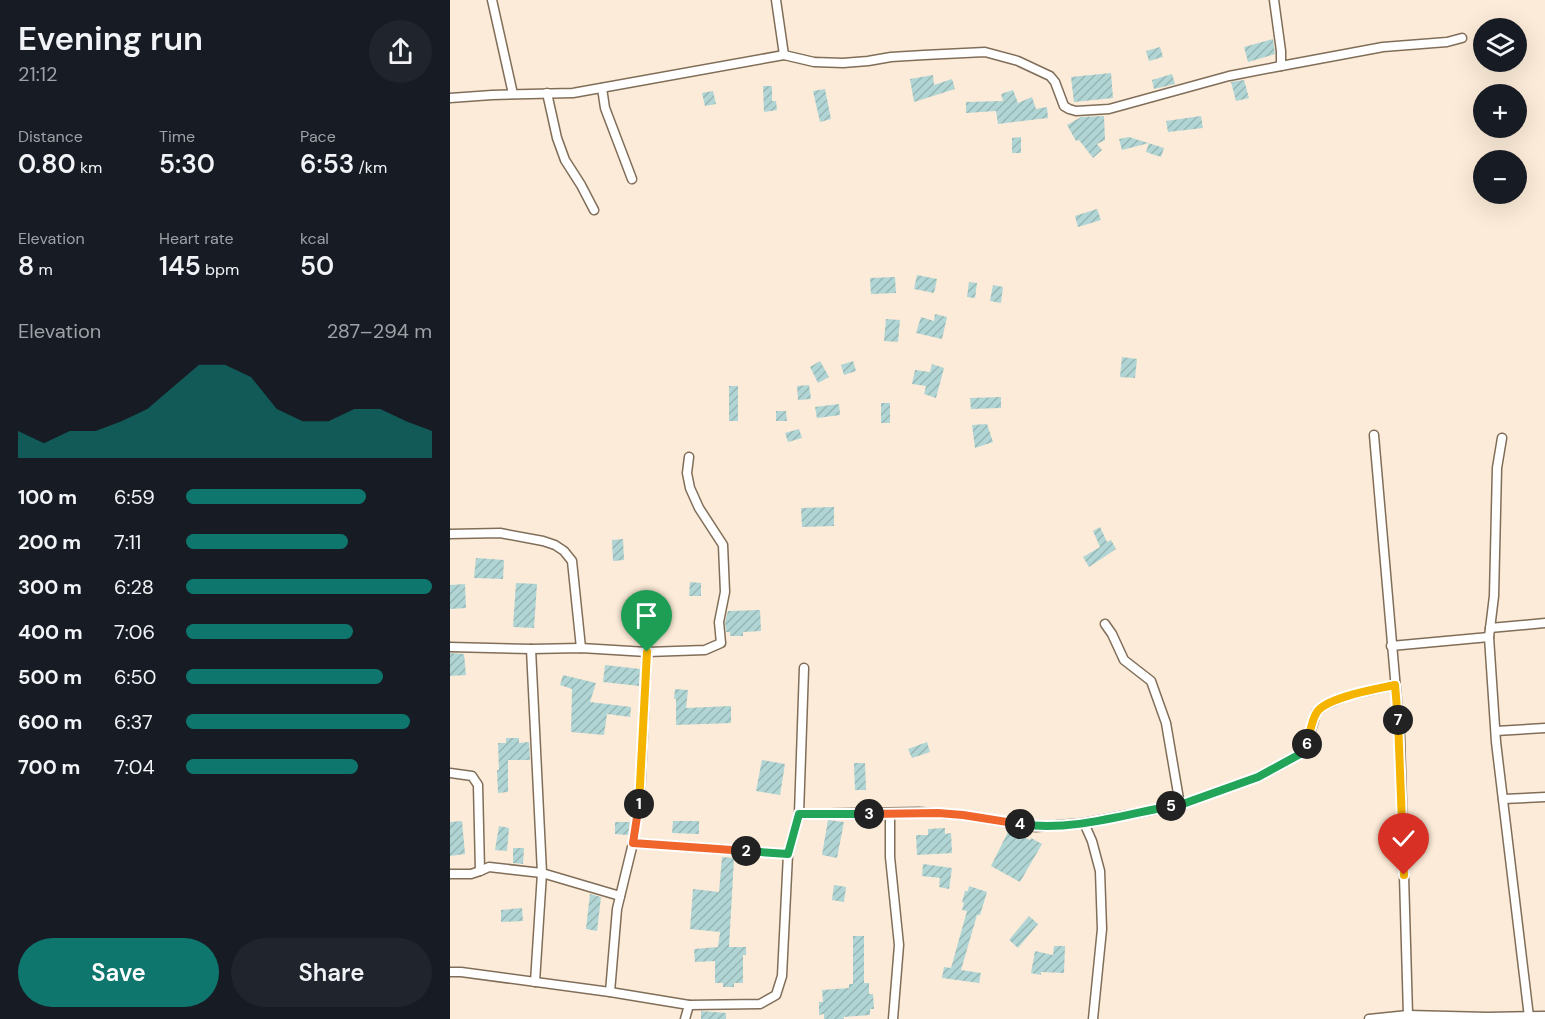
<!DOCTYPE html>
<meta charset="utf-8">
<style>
:root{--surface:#171b24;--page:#20242c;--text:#f1f3f6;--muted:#9ea1a6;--accent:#0f766e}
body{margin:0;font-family:"DM Sans",sans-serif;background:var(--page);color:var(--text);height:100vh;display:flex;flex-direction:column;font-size:22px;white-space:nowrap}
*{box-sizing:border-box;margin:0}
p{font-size:20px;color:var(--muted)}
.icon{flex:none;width:33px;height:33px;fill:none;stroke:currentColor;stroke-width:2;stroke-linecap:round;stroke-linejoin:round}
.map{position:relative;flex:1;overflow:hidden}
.details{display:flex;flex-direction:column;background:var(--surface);width:450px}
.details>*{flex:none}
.controls{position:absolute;left:1023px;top:18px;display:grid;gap:12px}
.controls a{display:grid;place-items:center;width:54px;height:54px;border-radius:50%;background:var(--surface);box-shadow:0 6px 24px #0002;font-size:30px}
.pin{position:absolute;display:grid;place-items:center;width:51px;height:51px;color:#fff;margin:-62px -26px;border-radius:50% 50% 50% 0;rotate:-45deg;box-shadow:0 0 6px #0007}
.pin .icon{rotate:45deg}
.km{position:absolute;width:30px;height:30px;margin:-15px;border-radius:50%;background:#222;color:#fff;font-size:16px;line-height:30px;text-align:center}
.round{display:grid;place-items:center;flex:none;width:63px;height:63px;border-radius:32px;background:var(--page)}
.head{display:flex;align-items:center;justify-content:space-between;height:102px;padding:0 18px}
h1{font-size:33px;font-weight:600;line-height:45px}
.figures{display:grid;grid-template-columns:repeat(3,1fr);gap:9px;height:102px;padding:6px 18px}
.figures div{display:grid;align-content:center}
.figures b{font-size:26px;font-weight:600}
.figures small{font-size:16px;font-weight:400}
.figures p{font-size:16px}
.chart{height:168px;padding:12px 18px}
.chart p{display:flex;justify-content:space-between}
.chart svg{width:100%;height:108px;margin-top:6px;fill:var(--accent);opacity:.7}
.cta{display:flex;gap:12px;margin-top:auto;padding:12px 18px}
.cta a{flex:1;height:69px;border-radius:36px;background:var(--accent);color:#fff;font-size:24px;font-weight:600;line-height:69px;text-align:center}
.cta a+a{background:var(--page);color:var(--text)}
ul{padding:0 18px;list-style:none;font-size:20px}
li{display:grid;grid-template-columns:96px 72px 1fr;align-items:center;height:45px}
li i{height:15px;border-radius:8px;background:var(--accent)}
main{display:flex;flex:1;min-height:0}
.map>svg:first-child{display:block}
.building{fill:url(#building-hatch)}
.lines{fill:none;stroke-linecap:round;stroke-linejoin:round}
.street-casing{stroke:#816e59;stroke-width:11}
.street{stroke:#fff;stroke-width:8}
.split-1-casing{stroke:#fff;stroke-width:12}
.split-2-casing{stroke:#fff;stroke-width:12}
.split-3-casing{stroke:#fff;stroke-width:12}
.split-4-casing{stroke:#fff;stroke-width:12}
.split-5-casing{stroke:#fff;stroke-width:12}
.split-6-casing{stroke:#fff;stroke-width:12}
.split-7-casing{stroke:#fff;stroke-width:12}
.split-8-casing{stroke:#fff;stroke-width:12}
.split-1{stroke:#f5b400;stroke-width:8}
.split-2{stroke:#f0652b;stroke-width:8}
.split-3{stroke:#22a559;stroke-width:8}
.split-4{stroke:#f0652b;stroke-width:8}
.split-5{stroke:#22a559;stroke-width:8}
.split-6{stroke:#22a559;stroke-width:8}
.split-7{stroke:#f5b400;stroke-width:8}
.split-8{stroke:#f5b400;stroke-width:8}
</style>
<main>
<section class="details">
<div class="head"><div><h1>Evening run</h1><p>21:12</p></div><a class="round"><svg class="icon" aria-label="share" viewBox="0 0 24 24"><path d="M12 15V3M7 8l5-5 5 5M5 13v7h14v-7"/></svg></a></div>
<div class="figures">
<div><p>Distance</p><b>0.80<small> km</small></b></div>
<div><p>Time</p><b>5:30</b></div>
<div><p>Pace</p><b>6:53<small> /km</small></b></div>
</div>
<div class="figures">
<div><p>Elevation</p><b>8<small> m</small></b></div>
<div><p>Heart rate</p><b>145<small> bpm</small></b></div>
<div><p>kcal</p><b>50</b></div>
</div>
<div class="chart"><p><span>Elevation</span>287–294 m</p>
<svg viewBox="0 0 160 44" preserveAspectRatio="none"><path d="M0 44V33L10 38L20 33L30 33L40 29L50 24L60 15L70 6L80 6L90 11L100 24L110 29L120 29L130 24L140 24L150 29L160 33V44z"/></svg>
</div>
<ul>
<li><b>100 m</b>6:59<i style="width:73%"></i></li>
<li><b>200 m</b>7:11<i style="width:66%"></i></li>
<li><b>300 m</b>6:28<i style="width:100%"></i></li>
<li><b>400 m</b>7:06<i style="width:68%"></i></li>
<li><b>500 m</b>6:50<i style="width:80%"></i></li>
<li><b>600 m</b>6:37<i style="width:91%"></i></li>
<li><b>700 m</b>7:04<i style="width:70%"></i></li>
</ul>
<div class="cta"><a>Save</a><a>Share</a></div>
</section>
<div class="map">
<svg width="1095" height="1019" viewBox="0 0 1095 1019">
<defs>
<pattern id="building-hatch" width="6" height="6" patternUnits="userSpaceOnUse" patternTransform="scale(1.5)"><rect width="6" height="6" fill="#b0d5d4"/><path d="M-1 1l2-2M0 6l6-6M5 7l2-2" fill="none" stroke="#96b6b4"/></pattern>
</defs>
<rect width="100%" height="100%" fill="#fcebd8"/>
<g class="building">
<path d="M823 39 825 54 798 62 794 47Z"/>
<path d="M710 47 713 57 699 61 696 51Z"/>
<path d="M661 73 663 98 624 102 621 77Z"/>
<path d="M722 74 725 84 704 89 702 80Z"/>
<path d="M483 75 484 85 502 79 505 89 464 102 460 79Z"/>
<path d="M794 80 799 98 786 101 781 82Z"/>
<path d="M313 86H322V101H326L327 110 314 112Z"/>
<path d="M375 89 381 119 370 122 363 91Z"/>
<path d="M563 90 568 103 582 97 586 109 597 107 598 118 548 124 546 111 516 113V102L553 101 551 94Z"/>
<path d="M263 91 266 104 255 106 252 93Z"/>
<path d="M654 116 655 140 647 144 652 150 643 158 629 140 626 141 617 125 631 117Z"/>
<path d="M751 116 753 128 718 132 716 121Z"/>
<path d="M571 137V153H562V138Z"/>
<path d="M679 137 714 148 711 157 696 152 699 143 672 150 669 139Z"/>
<path d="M647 209 651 220 628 227 625 216Z"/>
<path d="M467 275 487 279 484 293 464 289Z"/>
<path d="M445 277 446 293 421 294 420 278Z"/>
<path d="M519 282 527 283 525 298 517 297Z"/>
<path d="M543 285 553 287 551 303 540 301Z"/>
<path d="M485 314 497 317 492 339 466 333 471 317 484 321Z"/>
<path d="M436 319 450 320 448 342 434 341Z"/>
<path d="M672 357 687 359 685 378 670 377Z"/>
<path d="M370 361 379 377 368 383 360 367Z"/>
<path d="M403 361 406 371 394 375 391 365Z"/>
<path d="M482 364 494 368 486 398 474 394 476 386 462 384 465 370 480 372Z"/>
<path d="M359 385 361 399 348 400 347 386Z"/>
<rect x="279" y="386" width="9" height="35"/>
<path d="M551 397V408L521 409 520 398Z"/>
<rect x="431" y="403" width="9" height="20"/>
<path d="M389 404 390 415 367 418 365 407Z"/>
<path d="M326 411H336L337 421H326Z"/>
<path d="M537 424 543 442 525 448 522 425Z"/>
<path d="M349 429 352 438 338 442 335 433Z"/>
<path d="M384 507V526L352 527 351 508Z"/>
<path d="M650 527 657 542 661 540 666 549 639 567 633 557 650 547 643 531Z"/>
<path d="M173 539 174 560 163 561 162 540Z"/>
<path d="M26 558 54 560 53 579 24 578Z"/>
<path d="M240 582 251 583V596H239Z"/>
<path d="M66 583 87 584 84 628 63 627Z"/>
<path d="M15 584 16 608 0 609V585Z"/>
<path d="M310 610 311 631 293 632V636H280V632H276L275 622 278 611Z"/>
<path d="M0 653 14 654 16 675 0 676Z"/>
<path d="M155 665 190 669 189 686 153 682Z"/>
<path d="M113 675 146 683 140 702 181 707 180 717 157 714 154 735 121 732 122 689 110 685Z"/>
<path d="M225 689 238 690 236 708 281 706V723L226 725V699H224Z"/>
<path d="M56 738H69V743L79 742 80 760H58V792L48 793 47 770H49L48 743H56Z"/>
<path d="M477 742 480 752 462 758 458 749Z"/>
<path d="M312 760 335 764 330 795 306 791Z"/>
<path d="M404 763H415L416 790H405Z"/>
<path d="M378 820 394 822 387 858 372 855Z"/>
<path d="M12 821 15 854 0 856V822Z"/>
<path d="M223 821H249V834L222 833Z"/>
<path d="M165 822H180L178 835 165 834Z"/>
<path d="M49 826 59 828 57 851 45 850Z"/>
<path d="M495 828V834L501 833 502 853 467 855 466 835H478V829Z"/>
<path d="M559 830 580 840 581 838 592 844 570 882 541 866Z"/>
<path d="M63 848H74L73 864 63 863Z"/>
<path d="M272 857 284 858 279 947H296V955H293V983H284V987H273V983H265V961L245 962 244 949 268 947 270 932 240 929 243 889 269 892Z"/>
<path d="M473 864 502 868 499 889 489 887 490 878 472 876Z"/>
<path d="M384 885 396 887 394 902 382 900Z"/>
<path d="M519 886 537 892 530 915H527L511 970 531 973 529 983 492 978 494 967 501 968 517 911 512 910 514 903 512 902 515 891H518Z"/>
<path d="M140 894 151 897 147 931 136 929Z"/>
<path d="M72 908 73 921 51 922V910Z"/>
<path d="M579 916 588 924 568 948 559 940Z"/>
<path d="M403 936H414V983H419V994H423L424 1009H420V1015L393 1017 394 1019H374V1014L369 1015V1002H373L372 990 399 988V984H403Z"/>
<path d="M604 946H615L614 973 591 972V975L581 973 585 951 603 955Z"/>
<path d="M251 1011 276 1013V1019H251Z"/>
</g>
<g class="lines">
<g class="street-casing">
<g id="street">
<path d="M42 0 63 94"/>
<path d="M326 0 334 55"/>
<path d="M831 66 933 47 997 42 1012 38"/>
<path d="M152 88 155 108 182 179"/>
<path d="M97 93 107 138 115 160 131 185 144 210"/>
<path d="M0 98 42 95 123 93 334 55 364 62 393 63 418 61 441 57 474 55 535 52 568 61 600 76 605 82 614 106 619 109 626 111 659 109 779 76 831 66V51L824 0"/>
<path d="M924 435 950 736 958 1015"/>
<path d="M1052 438 1047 468 1044 596 1039 637 1046 742 1079 1017"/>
<path d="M0 534 50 533 93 541 105 545 114 551 122 561 131 648"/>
<path d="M655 624 662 634 674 660 701 681 716 723 730 805"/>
<path d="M1040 628 1095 623"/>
<path d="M941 646 1039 637"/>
<path d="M0 647 81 649 131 648 197 652 255 650 271 643 269 622 275 592 273 545 249 508 240 488 237 473 239 457"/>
<path d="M81 649 92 873 85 982"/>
<path d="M1046 731 1095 728"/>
<path d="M0 773 22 776 28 785 30 871"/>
<path d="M1053 799 1095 797"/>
<path d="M440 813V857L449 945 443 1019"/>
<path d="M349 814 469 812 513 815 586 827 634 823 642 841 650 871 652 929 643 1019"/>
<path d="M634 823 730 805 808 777 852 753 857 744 866 713 873 706 897 696 945 685"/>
<path d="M183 843 338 854"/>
<path d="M0 874H21L30 871 39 867 92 873 170 896"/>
<path d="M0 972H11L160 992 239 1005 235 1019"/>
<path d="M160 992 167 909 183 843 190 796 197 652"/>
<path d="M239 1005 310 1004 326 995 332 976 338 854 349 814 354 668"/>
<path d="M919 1019 958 1015 1037 1017 1095 1016"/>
</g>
</g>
<use href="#street" class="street"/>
</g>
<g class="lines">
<g class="split-1-casing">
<path id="split-1" d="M189 804 197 652"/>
</g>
<g class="split-2-casing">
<path id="split-2" d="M189 804 183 843 296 851"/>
</g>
<g class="split-3-casing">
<path id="split-3" d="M296 851 338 854 349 814H419"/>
</g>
<g class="split-4-casing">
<path id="split-4" d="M419 814 488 813 513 815 570 824"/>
</g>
<g class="split-5-casing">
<path id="split-5" d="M570 824C619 832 673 815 721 806"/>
</g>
<g class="split-6-casing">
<path id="split-6" d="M721 806 730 805 808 777 852 753 857 744"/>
</g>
<g class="split-7-casing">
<path id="split-7" d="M857 744C860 734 861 721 867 712 877 697 927 689 945 685L948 720"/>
</g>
<g class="split-8-casing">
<path id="split-8" d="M948 720 954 875"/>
</g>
<use href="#split-1" class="split-1"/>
<use href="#split-2" class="split-2"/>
<use href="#split-3" class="split-3"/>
<use href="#split-4" class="split-4"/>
<use href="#split-5" class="split-5"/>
<use href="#split-6" class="split-6"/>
<use href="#split-7" class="split-7"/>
<use href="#split-8" class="split-8"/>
</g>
</svg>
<div class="controls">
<a><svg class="icon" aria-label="layers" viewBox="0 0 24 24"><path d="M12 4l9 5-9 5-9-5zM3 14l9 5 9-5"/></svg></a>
<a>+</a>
<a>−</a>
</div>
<div class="pin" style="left:197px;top:652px;background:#1e9e55"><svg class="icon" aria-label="arrive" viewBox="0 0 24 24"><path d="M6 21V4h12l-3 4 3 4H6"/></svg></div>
<div class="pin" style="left:954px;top:875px;background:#d93025"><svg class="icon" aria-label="check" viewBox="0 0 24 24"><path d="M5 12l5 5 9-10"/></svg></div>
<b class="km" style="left:189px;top:804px">1</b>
<b class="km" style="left:296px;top:851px">2</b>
<b class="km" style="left:419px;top:814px">3</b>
<b class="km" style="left:570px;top:824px">4</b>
<b class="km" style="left:721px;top:806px">5</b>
<b class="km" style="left:857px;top:744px">6</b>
<b class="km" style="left:948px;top:720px">7</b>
</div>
</main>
